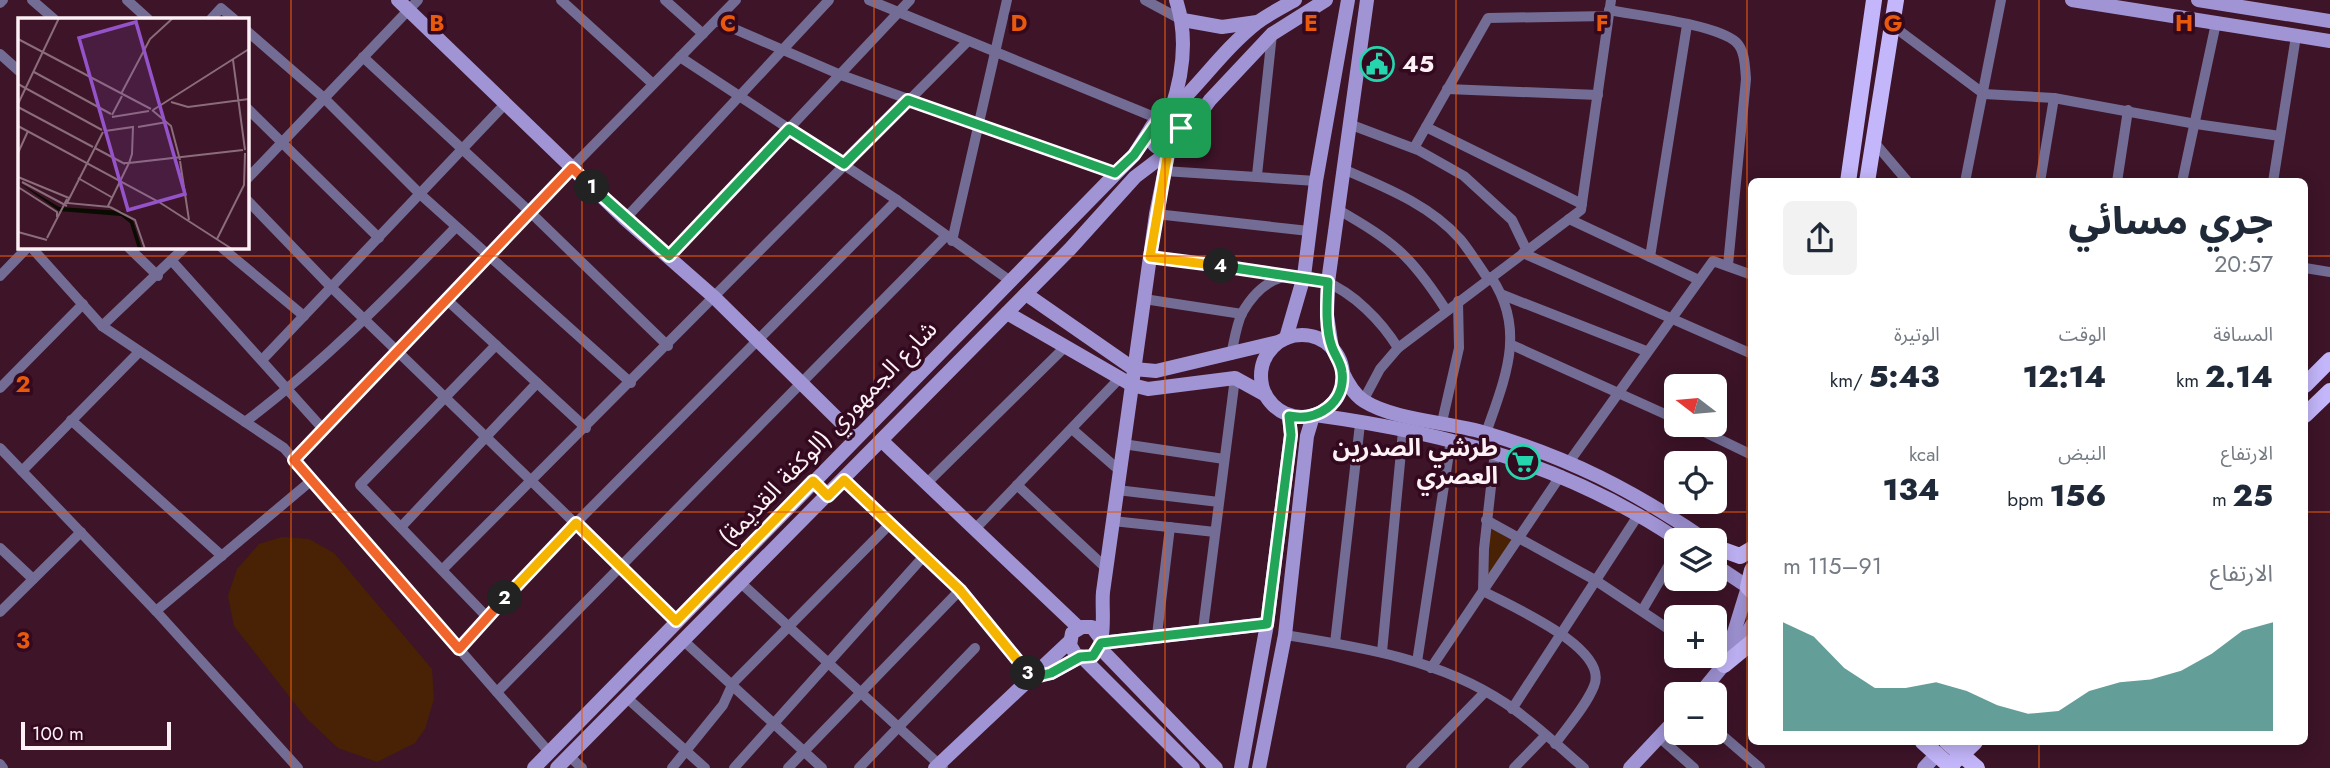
<!DOCTYPE html>
<html lang="ar">
<meta charset="utf-8">
<style>
:root{--surface:#fff;--page:#f2f2f3;--text:#1f2937;--muted:#747a83;--accent:#22766d}
body{margin:0;font-family:Jost,"Noto Sans Arabic",sans-serif;background:var(--page);color:var(--text);direction:rtl;height:100vh;display:flex;flex-direction:column;font-size:26px;white-space:nowrap}
*{box-sizing:border-box;margin:0}
p{font-size:23px;color:var(--muted)}
.icon{flex:none;width:38px;height:38px;fill:none;stroke:currentColor;stroke-width:2;stroke-linecap:round;stroke-linejoin:round}
.map{position:relative;flex:1;overflow:hidden;direction:ltr}
.side{position:absolute;left:1748px;top:178px;width:560px;height:567px;display:flex;flex-direction:column;background:var(--surface);border-radius:10px;box-shadow:0 4px 18px #0003;direction:rtl}
.side>*{flex:none}
.needle{width:46px;rotate:286deg}
.fabs{position:absolute;left:1664px;top:374px;display:grid;gap:14px}
.fabs a{display:grid;place-items:center;width:63px;height:63px;border-radius:10px;background:var(--surface);box-shadow:0 4px 18px #0003;font-size:35px}
.scale{position:absolute;left:21px;bottom:18px;width:150px;box-sizing:border-box;padding-left:7px;border:4px solid #fdf1f5;border-top:0;font-size:19px;line-height:24px;white-space:nowrap;color:#fdf1f5;-webkit-text-stroke:5px #32091e;paint-order:stroke}
.pin{position:absolute;display:grid;place-items:center;width:60px;height:60px;color:#fff;margin:-30px;border-radius:14px;box-shadow:0 4px 10px #0006}
.km{position:absolute;width:35px;height:35px;margin:-18px;border-radius:50%;background:#222;color:#fff;font-size:19px;line-height:35px;text-align:center}
.round{display:grid;place-items:center;flex:none;width:74px;height:74px;border-radius:10px;background:var(--page)}
.overview{display:flex;align-items:center;justify-content:space-between;height:119px;padding:0 35px}
h1{font-size:38px;font-weight:800;line-height:52px}
.metrics{display:grid;grid-template-columns:repeat(3,1fr);gap:10px;height:119px;padding:7px 35px}
.metrics div{display:grid;align-content:center}
.metrics b{font-size:30px;font-weight:800}
.metrics small{font-size:19px;font-weight:400}
.metrics p{font-size:19px}
.chart{height:196px;padding:14px 35px}
.chart p{display:flex;justify-content:space-between}
.chart svg{width:100%;height:126px;margin-top:7px;fill:var(--accent);opacity:.7}
.map>svg:first-child{display:block}
.green{fill:#492205}
.lines{fill:none;stroke-linecap:round;stroke-linejoin:round}
.street{stroke:#736c95;stroke-width:10}
.secondary{stroke:#a094d5;stroke-width:14}
.primary{stroke:#c3b6fa;stroke-width:16}
.split-1-casing{stroke:#fff;stroke-width:14}
.split-2-casing{stroke:#fff;stroke-width:14}
.split-3-casing{stroke:#fff;stroke-width:14}
.split-4-casing{stroke:#fff;stroke-width:14}
.split-5-casing{stroke:#fff;stroke-width:14}
.split-1{stroke:#22a559;stroke-width:9}
.split-2{stroke:#f0652b;stroke-width:9}
.split-3{stroke:#f5b400;stroke-width:9}
.split-4{stroke:#22a559;stroke-width:9}
.split-5{stroke:#f5b400;stroke-width:9}
.grid{fill:none;stroke:#e8590c;stroke-width:2;stroke-opacity:0.55}
.labels{text-anchor:middle;stroke-width:7;stroke-linejoin:round;paint-order:stroke}
.poi-label{font-size:24px;font-weight:bold;fill:#fdf1f5;stroke:#32091e;text-anchor:start}
.street-label{font-size:24px;fill:#fdf1f5;stroke:#32091e}
.inset-road{fill:none;stroke:#8a6c7a;stroke-width:2}
.view{fill:#9553ca;fill-opacity:0.15;stroke:#9553ca;stroke-width:3.5}
.inset-edge{fill:none;stroke:#fdf1f5;stroke-width:3.5}
.grid-label{font-size:23px;text-anchor:middle;font-weight:bold;fill:#e8590c;stroke:#32091e;stroke-width:7;stroke-linejoin:round;paint-order:stroke}
</style>
<div class="map">
<svg width="2330" height="768" viewBox="0 0 2330 768">
<rect width="100%" height="100%" fill="#3d1428"/>
<g class="green">
<path d="M1491 528 1513 541 1487 580 1488 534Z"/>
<path d="M282 537 309 539 334 553 432 669 434 699 425 729 415 743 377 762 338 748 307 719 234 626 228 596 237 569 259 544Z"/>
</g>
<g class="lines">
<g class="street">
<path d="M32 0 54 19"/>
<path d="M127 0 148 19"/>
<path d="M561 0 653 84"/>
<path d="M665 0 703 34"/>
<path d="M869 0 1159 119"/>
<path d="M1145 0 1182 20"/>
<path d="M0 3 3 0"/>
<path d="M1609 10C1639 16 1716 24 1736 42 1745 50 1745 67 1746 79L1728 265"/>
<path d="M211 19 221 8 234 19"/>
<path d="M716 21 841 75 1115 173"/>
<path d="M1893 26 1984 94 2054 98 2196 124 2280 136"/>
<path d="M247 31 324 98 420 194 631 383"/>
<path d="M0 54 19 71"/>
<path d="M363 57 529 211 668 346"/>
<path d="M680 57 897 200 1009 280"/>
<path d="M1447 89 1598 95"/>
<path d="M247 108 379 238"/>
<path d="M1349 124 1418 150 1464 176 1512 220 1527 251"/>
<path d="M1426 127 1582 204"/>
<path d="M1874 142 1908 182"/>
<path d="M1414 148 1488 18 1608 16"/>
<path d="M1343 169C1384 187 1429 204 1460 239 1470 251 1479 266 1488 279"/>
<path d="M1164 171 1316 181"/>
<path d="M1257 175 1272 34"/>
<path d="M247 179 418 0"/>
<path d="M1965 182 2001 0"/>
<path d="M2040 182 2054 98"/>
<path d="M2117 182 2128 110"/>
<path d="M2182 182 2216 23"/>
<path d="M2273 182 2296 36"/>
<path d="M247 200 331 287 676 621"/>
<path d="M1337 209C1394 242 1410 254 1446 310"/>
<path d="M1156 214 1309 231"/>
<path d="M625 219 829 0"/>
<path d="M1569 219 1699 280"/>
<path d="M952 241 1007 0"/>
<path d="M31 247 102 326 284 448 549 752"/>
<path d="M128 247 158 276"/>
<path d="M221 247 304 316"/>
<path d="M1523 253 1752 354"/>
<path d="M669 256 910 0"/>
<path d="M1150 257 1281 274"/>
<path d="M1650 257 1687 25"/>
<path d="M172 261 323 429"/>
<path d="M2305 268 2330 272"/>
<path d="M0 276 28 247"/>
<path d="M1503 295 1646 351"/>
<path d="M446 299 586 428"/>
<path d="M1144 299 1242 314"/>
<path d="M102 326 185 247"/>
<path d="M1512 345 1676 419"/>
<path d="M1231 355C1234 342 1236 326 1242 313 1286 235 1365 294 1398 348"/>
<path d="M262 360 506 103"/>
<path d="M0 388 83 304"/>
<path d="M1363 401 1380 369 1398 348 1581 210 1611 0"/>
<path d="M71 420 222 556"/>
<path d="M245 422C322 364 389 296 456 227"/>
<path d="M1442 422 1459 348 1458 301"/>
<path d="M1690 425 1752 455"/>
<path d="M1072 429 1120 471"/>
<path d="M1486 433C1505 378 1527 330 1491 277"/>
<path d="M1123 444 1224 459"/>
<path d="M0 448 156 611 298 768"/>
<path d="M1495 451 1484 549 1483 591C1510 606 1610 648 1594 686 1586 706 1568 726 1555 744"/>
<path d="M294 459 529 211 736 0"/>
<path d="M1569 462 1713 261 1752 275"/>
<path d="M22 471 138 353"/>
<path d="M843 480 960 590 1032 678"/>
<path d="M928 482 1064 348"/>
<path d="M1017 485 1106 568"/>
<path d="M1117 490 1219 502"/>
<path d="M1486 520 1595 580 1676 634"/>
<path d="M1113 521 1215 532"/>
<path d="M401 527 537 383"/>
<path d="M975 529 1118 380"/>
<path d="M0 548 33 579"/>
<path d="M442 570 968 41"/>
<path d="M742 584 943 768"/>
<path d="M1643 609 1676 553"/>
<path d="M156 611 312 480"/>
<path d="M0 612 81 532"/>
<path d="M487 617 360 485 496 345"/>
<path d="M1203 629 1235 378"/>
<path d="M1157 635 1170 527"/>
<path d="M1285 635C1360 647 1439 659 1505 703 1533 721 1558 746 1584 768"/>
<path d="M685 642 822 768"/>
<path d="M1335 643 1360 424"/>
<path d="M459 649 576 523 897 200"/>
<path d="M1382 652 1403 431"/>
<path d="M1707 656 1723 667"/>
<path d="M1417 662 1451 440"/>
<path d="M1431 668 1561 475"/>
<path d="M497 692 946 236"/>
<path d="M627 698 705 768"/>
<path d="M1512 709 1639 514"/>
<path d="M1715 729 1760 768"/>
<path d="M1659 737 1694 768"/>
<path d="M569 756 582 768"/>
<path d="M0 764 3 768"/>
<path d="M672 768 723 705 733 683 891 523"/>
<path d="M734 768 924 556"/>
<path d="M788 768 960 590"/>
<path d="M859 768 975 648"/>
<path d="M1411 768 1485 692"/>
<path d="M1514 768 1545 736"/>
</g>
<g class="secondary">
<path d="M398 0 625 219 715 298 856 437"/>
<path d="M2072 0 2330 41"/>
<path d="M2198 0 2330 21"/>
<path d="M1183 20 1222 27 1257 22"/>
<path d="M1171 110C1183 75 1188 36 1176 0"/>
<circle cx="1166" cy="134" r="16"/>
<path d="M1163 119C1197 89 1222 50 1258 22 1269 14 1283 7 1295 0"/>
<path d="M1181 140 1210 100 1272 34 1326 0"/>
<path d="M1026 294 1134 369 1156 371 1278 342"/>
<path d="M1007 313 1132 385 1148 389 1235 378 1264 394"/>
<circle cx="1302" cy="376" r="41"/>
<path d="M1286 338 1304 276 1316 181 1348 0"/>
<path d="M1332 348 1327 315 1328 282 1367 0"/>
<path d="M1342 371C1347 382 1353 394 1364 401 1394 420 1447 422 1482 432 1568 457 1633 490 1707 541"/>
<path d="M1315 415C1448 433 1567 465 1680 541"/>
<path d="M882 441 1079 628"/>
<path d="M1715 565 1748 587 1724 665"/>
<path d="M1101 639 1092 627H1082L1072 633 1070 645 1076 655 1088 658C1109 649 1101 611 1103 592L1156 214 1169 150"/>
<path d="M1101 643 1267 624"/>
<path d="M1100 648 1216 768"/>
<path d="M1083 658 1193 768"/>
<path d="M1038 675 1051 673 1080 657"/>
<path d="M1699 695 1739 646 1752 625"/>
<path d="M534 768 1134 155 1151 128"/>
<path d="M557 768 1070 249 1135 177 1172 149"/>
<path d="M935 768 1070 641"/>
<path d="M1241 768 1267 624 1291 435 1289 416"/>
<path d="M1259 768 1285 635 1307 436 1313 416"/>
<path d="M1630 768 1676 719"/>
<path d="M1924 768 1937 754"/>
</g>
<g class="primary">
<path d="M1848 182 1874 0"/>
<path d="M1867 182 1896 0"/>
<path d="M2305 385 2330 360"/>
<path d="M2305 415 2330 391"/>
<path d="M1715 547 1740 556 1752 549"/>
<path d="M1752 570 1748 587 1752 591"/>
<path d="M1724 665 1752 642"/>
<path d="M1923 742 1952 768"/>
<path d="M1947 742 1977 768"/>
<path d="M1954 762 1975 742"/>
</g>
</g>
<g class="lines">
<g class="split-1-casing">
<path id="split-1" d="M592 187 669 256 789 129 844 164 908 100 1115 173 1134 155 1159 119H1172L1181 128"/>
</g>
<g class="split-2-casing">
<path id="split-2" d="M505 598 459 649 294 460 572 168 592 187"/>
</g>
<g class="split-3-casing">
<path id="split-3" d="M505 598 576 523 676 621 813 481 828 496 844 480 960 590 1028 673"/>
</g>
<g class="split-4-casing">
<path id="split-4" d="M1028 673 1031 678 1051 673 1080 657 1093 656 1101 643 1267 624 1291 435 1289 416C1317 422 1346 403 1342 372 1341 362 1335 356 1332 347 1325 328 1327 302 1328 282L1221 266"/>
</g>
<g class="split-5-casing">
<path id="split-5" d="M1181 128V140L1168 152 1150 257 1221 266"/>
</g>
<use href="#split-1" class="split-1"/>
<use href="#split-2" class="split-2"/>
<use href="#split-3" class="split-3"/>
<use href="#split-4" class="split-4"/>
<use href="#split-5" class="split-5"/>
</g>
<path class="grid" d="M291 0V768M582 0V768M874 0V768M1165 0V768M1456 0V768M1747 0V768M2039 0V182M0 256H1752M2305 256H2330M0 512H1752M2305 512H2330M2039 742V768"/>
<defs>
<g id="civic-ring" transform="scale(1.75)"><circle r="9.5" fill="#32091e" stroke="#25d5ae" stroke-width="1.5"/><path d="M-.6-6.5H3V-4.5H.6V-3L4-1V1h2V6H-6V1h2V-1L-.6-3ZM-1.2 2.5V6h2.4V2.5Z" fill="#25d5ae"/></g>
<g id="supermarket-ring" transform="scale(1.75)"><circle r="9.5" fill="#32091e" stroke="#25d5ae" stroke-width="1.5"/><path d="M-6-5.5h2.5l.6 2H6L4.5 2H-2.5L-4.4-4H-6ZM-1.5 3.2a1.3 1.3 0 1 0 .1 0ZM3 3.2a1.3 1.3 0 1 0 .1 0Z" fill="#25d5ae"/></g>
</defs>
<g fill-rule="evenodd">
<use href="#civic-ring" x="1377" y="64"/>
<use href="#supermarket-ring" x="1523" y="462"/>
</g>
<g class="labels">
<g class="poi-label">
<text x="1402" y="72">45</text>
<text x="1498" y="456" text-anchor="end">طرشي الصدرين<tspan x="1498" dy="28">العصري</tspan></text>
</g>
<g class="street-label">
<text transform="translate(828 433) rotate(-46)" y="8">شارع الجمهوري (الوكفة القديمة)</text>
</g>
</g>
<g transform="translate(18 18)">
<rect width="231" height="231" fill="#3d1428"/>
<path d="M0 164 41 189 104 193 115 203 124 231H120L112 205 103 198 41 193Z" fill="#0b0c01"/>
<path class="inset-road" d="M0 21 133 91M215 42 227 132M16 54 93 96M0 66 84 112M103 76 132 21 155 0M153 84 170 89 231 81M0 86 41 0M0 89 75 129M134 92 153 108 162 142M135 92 231 31M94 97 104 78M94 99 131 93M0 108 141 184 214 231M120 109 149 104M87 113 115 109 114 136 111 145H105M85 114 49 185 92 189M77 130 107 146M0 135 10 113M162 143 171 202M0 159 51 180M60 160 95 180M4 164 49 188M0 169 39 194V199M90 188 111 145 225 132M92 189 117 202 127 231M0 214 29 222M29 220 49 181M199 221 226 167 227 135"/>
<path class="view" d="M118 4 167 176 110 192 61 20Z"/>
<rect width="231" height="231" class="inset-edge"/>
</g>
<g class="grid-label">
<text x="437" y="31">B</text>
<text x="728" y="31">C</text>
<text x="1019" y="31">D</text>
<text x="1311" y="31">E</text>
<text x="1602" y="31">F</text>
<text x="1893" y="31">G</text>
<text x="2184" y="31">H</text>
<text x="23" y="392">2</text>
<text x="23" y="648">3</text>
</g>
</svg>
<div class="fabs">
<a><svg class="needle" viewBox="-14 -14 28 28"><path d="M0-13l5 13h-10z" fill="#e53935"/><path d="M0 13l5-13h-10z" fill="#747a83"/></svg></a>
<a><svg class="icon" aria-label="locate" viewBox="0 0 24 24"><circle cx="12" cy="12" r="6"/><path d="M12 2v4M12 18v4M2 12h4M18 12h4"/></svg></a>
<a><svg class="icon" aria-label="layers" viewBox="0 0 24 24"><path d="M12 4l9 5-9 5-9-5zM3 14l9 5 9-5"/></svg></a>
<a>+</a>
<a>−</a>
</div>
<div class="scale">100 m</div>
<div class="pin" style="left:1181px;top:128px;background:#1e9e55"><svg class="icon" aria-label="arrive" viewBox="0 0 24 24"><path d="M6 21V4h12l-3 4 3 4H6"/></svg></div>
<b class="km" style="left:592px;top:187px">1</b>
<b class="km" style="left:505px;top:598px">2</b>
<b class="km" style="left:1028px;top:673px">3</b>
<b class="km" style="left:1221px;top:266px">4</b>
<section class="side">
<div class="overview"><div><h1>جري مسائي</h1><p>20:57</p></div><a class="round"><svg class="icon" aria-label="share" viewBox="0 0 24 24"><path d="M12 15V3M7 8l5-5 5 5M5 13v7h14v-7"/></svg></a></div>
<div class="metrics">
<div><p>المسافة</p><b>2.14<small> km</small></b></div>
<div><p>الوقت</p><b>12:14</b></div>
<div><p>الوتيرة</p><b>5:43<small> /km</small></b></div>
</div>
<div class="metrics">
<div><p>الارتفاع</p><b>25<small> m</small></b></div>
<div><p>النبض</p><b>156<small> bpm</small></b></div>
<div><p>kcal</p><b>134</b></div>
</div>
<div class="chart"><p><span>الارتفاع</span>91–115 m</p>
<svg viewBox="0 0 160 44" preserveAspectRatio="none"><path d="M0 44V6L10 11L20 22L30 29L40 29L50 27L60 30L70 35L80 38L90 37L100 30L110 27L120 26L130 23L140 17L150 9L160 6V44z"/></svg>
</div>
</section>
</div>
